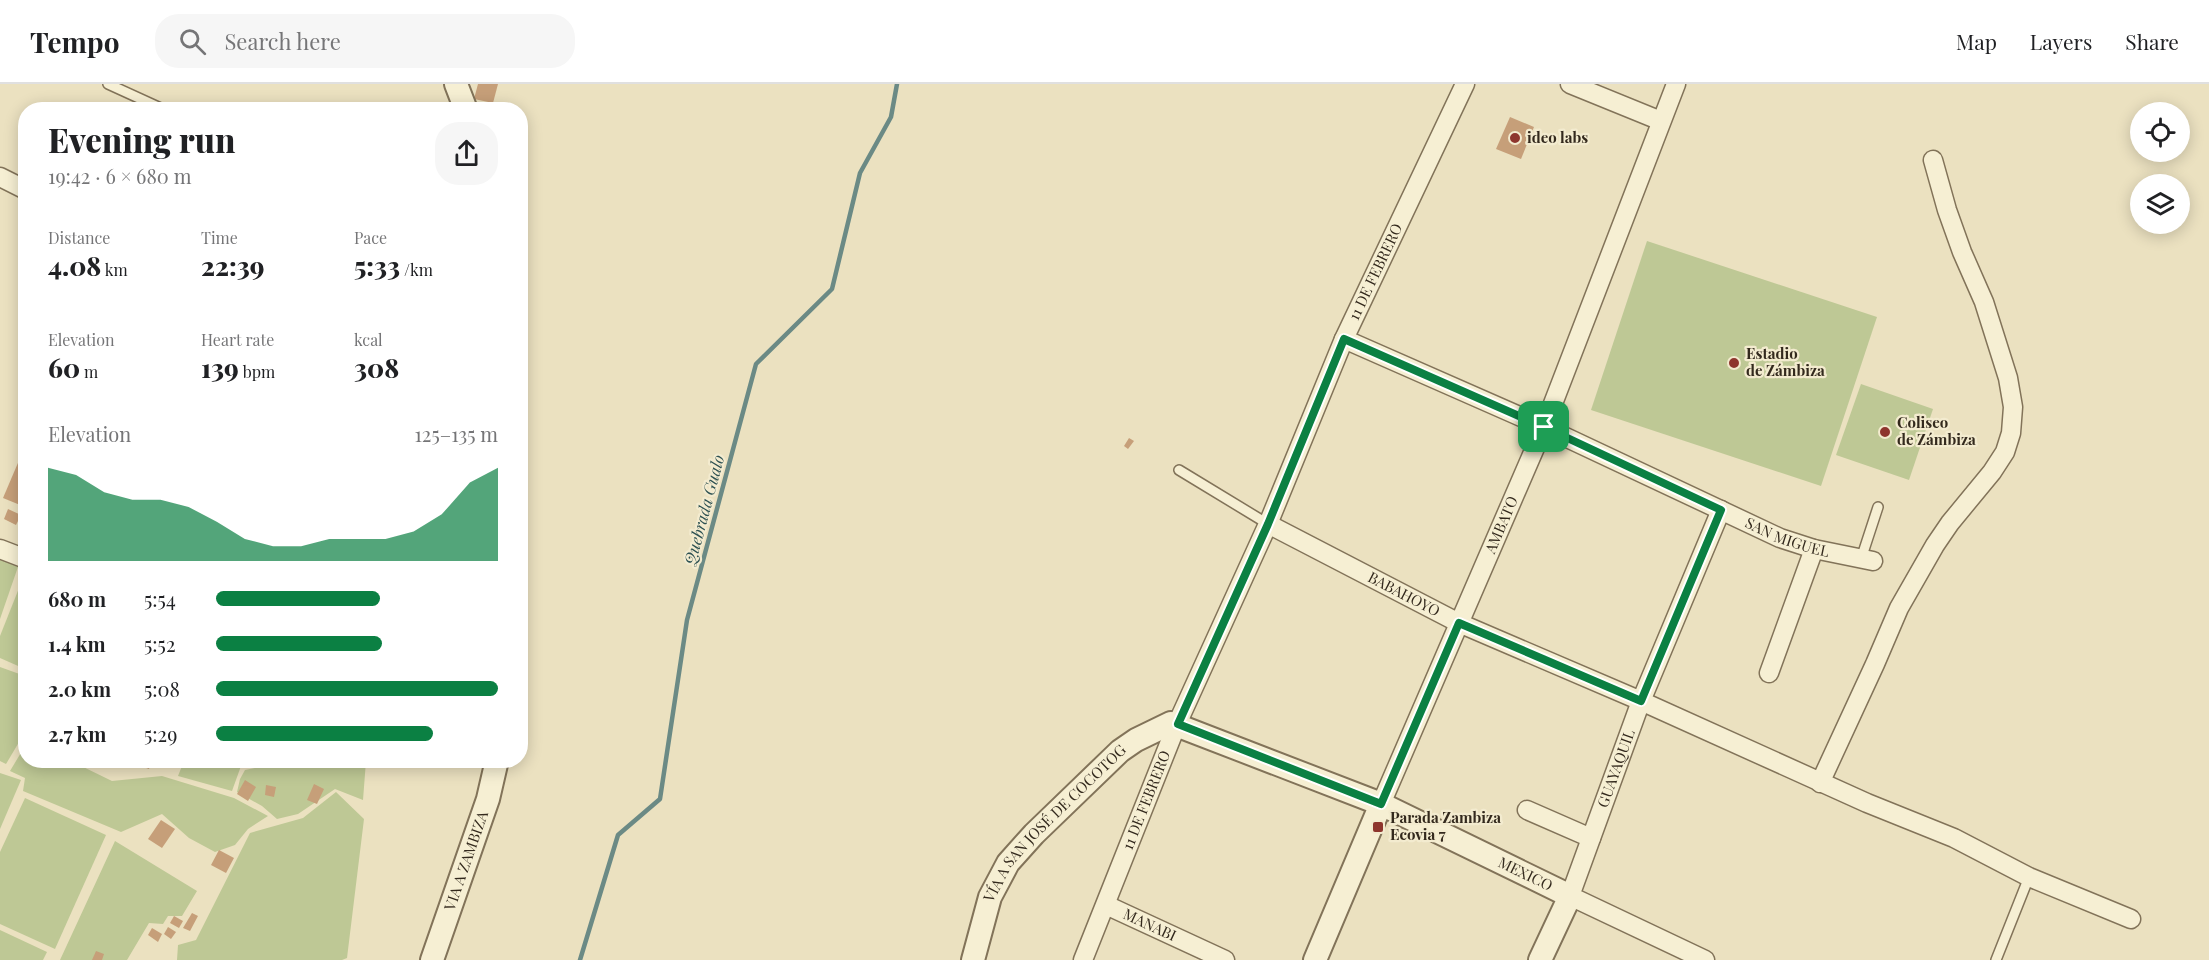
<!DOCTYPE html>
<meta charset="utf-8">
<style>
:root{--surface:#fff;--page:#f6f6f6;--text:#202124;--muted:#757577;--line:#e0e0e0;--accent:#0b8043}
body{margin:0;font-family:"Playfair Display",serif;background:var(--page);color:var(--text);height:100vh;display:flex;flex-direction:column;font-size:22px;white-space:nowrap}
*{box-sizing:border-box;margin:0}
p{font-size:20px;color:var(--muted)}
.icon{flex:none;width:33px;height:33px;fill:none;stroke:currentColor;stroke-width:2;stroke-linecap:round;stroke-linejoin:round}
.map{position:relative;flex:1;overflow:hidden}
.sheet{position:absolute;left:18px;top:18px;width:510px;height:666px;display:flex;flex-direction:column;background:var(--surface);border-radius:24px;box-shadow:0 3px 15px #0003}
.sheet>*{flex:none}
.tools{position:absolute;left:2130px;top:18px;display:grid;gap:12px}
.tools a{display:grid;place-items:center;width:60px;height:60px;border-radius:50%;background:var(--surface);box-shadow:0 3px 15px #0003;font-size:30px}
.pin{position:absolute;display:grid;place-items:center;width:51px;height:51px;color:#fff;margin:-26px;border-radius:12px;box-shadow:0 3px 9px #0006}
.round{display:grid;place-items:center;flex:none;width:63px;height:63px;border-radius:24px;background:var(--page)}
.headline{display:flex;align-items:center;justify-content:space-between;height:102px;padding:0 30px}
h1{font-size:33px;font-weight:800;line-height:45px}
.metrics{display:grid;grid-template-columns:repeat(3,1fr);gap:9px;height:102px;padding:6px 30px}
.metrics div{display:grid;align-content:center}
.metrics b{font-size:26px;font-weight:800}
.metrics small{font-size:16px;font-weight:400}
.metrics p{font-size:16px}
.chart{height:168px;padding:12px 30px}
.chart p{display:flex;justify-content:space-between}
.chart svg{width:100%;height:108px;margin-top:6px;fill:var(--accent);opacity:.7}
ul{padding:0 30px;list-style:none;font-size:20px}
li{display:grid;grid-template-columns:96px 72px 1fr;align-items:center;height:45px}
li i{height:15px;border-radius:8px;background:var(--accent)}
header{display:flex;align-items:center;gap:36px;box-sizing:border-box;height:84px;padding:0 30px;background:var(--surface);border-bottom:2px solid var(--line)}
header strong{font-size:28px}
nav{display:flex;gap:33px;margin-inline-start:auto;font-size:21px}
.search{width:420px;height:54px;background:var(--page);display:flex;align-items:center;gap:15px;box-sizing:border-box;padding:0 21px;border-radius:24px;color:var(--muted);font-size:22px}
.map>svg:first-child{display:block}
.green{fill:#bec895}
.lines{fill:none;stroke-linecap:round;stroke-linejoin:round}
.stream{stroke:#6b8a85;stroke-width:4.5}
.building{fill:#c69f79}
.service-casing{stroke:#827359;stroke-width:12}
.minor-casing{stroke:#827359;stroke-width:21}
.tertiary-casing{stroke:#827359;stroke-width:26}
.service{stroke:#f6efd3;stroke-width:9}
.minor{stroke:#f6efd3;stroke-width:18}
.tertiary{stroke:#f6efd3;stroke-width:22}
.route-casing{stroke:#fff;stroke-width:12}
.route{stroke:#0b8043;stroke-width:8}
.poi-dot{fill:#8e352d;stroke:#f3ebcf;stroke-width:2}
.labels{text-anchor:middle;stroke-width:4.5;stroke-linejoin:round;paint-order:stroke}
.poi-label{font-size:15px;font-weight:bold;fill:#33291d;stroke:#f3ebcf;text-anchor:start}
.street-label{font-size:15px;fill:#33291d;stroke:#f3ebcf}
.water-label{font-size:16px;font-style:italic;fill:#2d5152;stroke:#f3ebcf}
</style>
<header>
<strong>Tempo</strong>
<div class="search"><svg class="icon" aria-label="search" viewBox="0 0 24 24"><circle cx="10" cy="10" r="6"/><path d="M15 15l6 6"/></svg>Search here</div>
<nav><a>Map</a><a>Layers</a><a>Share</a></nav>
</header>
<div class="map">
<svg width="2209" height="876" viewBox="0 0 2209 876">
<rect width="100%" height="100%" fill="#ebe1c0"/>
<g class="green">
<path d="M1647 157 1877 233 1821 402 1591 326Z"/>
<path d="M1861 300 1933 325 1909 396 1836 371Z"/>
<path d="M0 473 19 480 0 535Z"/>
<path d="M25 489V585L0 574V552Z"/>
<path d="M0 583 25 592V648L6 680 0 677Z"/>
<path d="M25 662 26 676 71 677 112 697 162 692 234 714 268 732 248 745 235 761 215 768 189 754 162 730 121 748 23 707 25 694 10 687Z"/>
<path d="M184 677H266L264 683H270L272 677H366L363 716 335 705 298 730 277 735 262 722 237 708 240 695 245 686 259 683 241 682 232 707 178 692Z"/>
<path d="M0 689 21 696 0 745Z"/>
<path d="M336 708 364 735 347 874 342 876H177L178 861 196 856 250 749 303 734Z"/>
<path d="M25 714 106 751 55 865 0 840V768Z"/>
<path d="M115 757 197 807 182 832H168L163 840 149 839 127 876H60Z"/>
<path d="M0 846 47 868 43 876H0Z"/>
</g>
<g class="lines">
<path class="stream" d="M580 876 618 751 660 715 687 536 756 280 832 205 860 89 891 33 897 0"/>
</g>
<g class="building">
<path d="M478 0H498L493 19 474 15Z"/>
<path d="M1510 33 1534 43 1521 75 1496 65Z"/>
<path d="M1129 354 1134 357 1128 365 1124 362Z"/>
<path d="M26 360V421L25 423 3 414Z"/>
<path d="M8 425 21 431 16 441 4 435Z"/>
<path d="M124 676H152L149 685Z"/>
<path d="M245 696 256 703 248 717 237 710Z"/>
<path d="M314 700 324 705 317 720 307 716Z"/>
<path d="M266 701 276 703 274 713 265 711Z"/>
<path d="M161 736 175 745 162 764 148 755Z"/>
<path d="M219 766 234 774 226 789 211 781Z"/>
<path d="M192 829 198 832 190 847 183 844Z"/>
<path d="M174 832 183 837 179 844 170 839Z"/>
<path d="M168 843 176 848 171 855 164 850Z"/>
<path d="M152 844 162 850 158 858 148 851Z"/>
<path d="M96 867 104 870 102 876H92Z"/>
</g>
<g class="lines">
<g class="service-casing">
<g id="service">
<path d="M108 0 165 26"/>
<path d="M1179 386 1268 440"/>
<path d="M1861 475 1878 423"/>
<path d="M1996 876 2029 793"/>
</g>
</g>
<g class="minor-casing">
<g id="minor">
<path d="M1570 0 1661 37"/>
<path d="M0 93 26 106"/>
<path id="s1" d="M1344 255 1544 343 1780 454 1814 465 1873 477"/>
<path id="s2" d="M1268 440 1459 539 1641 617 1867 719 1954 754 2029 793 2131 835"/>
<path d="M0 465 26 475"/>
<path d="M1769 589 1814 465"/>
<path d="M1820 699 1875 580 1899 524 1935 461 1950 439 1992 388 2005 368 2011 349 2013 323 2008 294 1984 218 1962 168 1947 126 1933 76"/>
<path id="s3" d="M1381 720 1544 343 1676 0"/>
<path d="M1527 726 1591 754"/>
<path id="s4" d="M1106 821 1225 876"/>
<path id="s5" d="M1083 876 1177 640 1268 440 1344 255 1465 0"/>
<path id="s6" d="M1705 876 1570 812 1641 617 1721 426"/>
</g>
</g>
<g class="tertiary-casing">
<g id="tertiary">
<path d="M456 0 466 26"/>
<path id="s7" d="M432 876 488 715 497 676"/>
<path id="s8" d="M973 876 990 813 1008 779 1034 750 1120 667 1136 656 1171 639 1381 720 1570 812 1540 876"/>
<path d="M1315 876 1381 720"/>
</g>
</g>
<use href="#service" class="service"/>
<use href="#minor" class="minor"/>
<use href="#tertiary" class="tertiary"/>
</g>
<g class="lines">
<g class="route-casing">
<path id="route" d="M1344 255 1544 343 1721 426 1641 617 1459 539 1381 720 1178 640 1268 440Z"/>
</g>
<use href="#route" class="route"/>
</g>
<g class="poi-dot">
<circle cx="1515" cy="54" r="6"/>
<circle cx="1734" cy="279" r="6"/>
<circle cx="1885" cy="348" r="6"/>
<rect x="1372" y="737" width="12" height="12" rx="3"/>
</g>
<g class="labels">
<g class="poi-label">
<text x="1527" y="59">ideo labs</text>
<text x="1746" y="275">Estadio<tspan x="1746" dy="17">de Zámbiza</tspan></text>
<text x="1897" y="344">Coliseo<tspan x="1897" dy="17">de Zámbiza</tspan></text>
<text x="1390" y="739">Parada Zambiza<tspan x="1390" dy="17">Ecovia 7</tspan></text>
</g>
<g class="street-label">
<text dy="5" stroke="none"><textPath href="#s5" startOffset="748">11 DE FEBRERO</textPath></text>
<text dy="5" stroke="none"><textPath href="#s3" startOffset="304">AMBATO</textPath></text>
<text dy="5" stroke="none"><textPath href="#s1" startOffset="486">SAN MIGUEL</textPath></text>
<text dy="5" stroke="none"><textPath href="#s2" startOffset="153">BABAHOYO</textPath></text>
<text dy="5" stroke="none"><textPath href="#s6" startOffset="285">GUAYAQUIL</textPath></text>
<text dy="5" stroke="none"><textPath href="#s5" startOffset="172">11 DE FEBRERO</textPath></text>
<text dy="5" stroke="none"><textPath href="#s8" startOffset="164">VÍA A SAN JOSÉ DE COCOTOG</textPath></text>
<text dy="5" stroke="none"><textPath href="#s7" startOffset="105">VIA A ZAMBIZA</textPath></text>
<text dy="5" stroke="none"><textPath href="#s8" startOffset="706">MEXICO</textPath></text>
<text dy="5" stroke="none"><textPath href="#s4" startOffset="48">MANABI</textPath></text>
</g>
<g class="water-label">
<text transform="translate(704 426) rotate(-75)" y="6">Quebrada Gualo</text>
</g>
</g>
</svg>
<div class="tools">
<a><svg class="icon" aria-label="locate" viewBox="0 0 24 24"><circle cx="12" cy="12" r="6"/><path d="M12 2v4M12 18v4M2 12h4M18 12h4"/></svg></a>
<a><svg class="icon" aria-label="layers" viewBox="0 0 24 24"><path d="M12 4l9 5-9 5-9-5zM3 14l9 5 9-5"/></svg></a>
</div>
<div class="pin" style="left:1544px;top:343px;background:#1e9e55"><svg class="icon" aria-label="arrive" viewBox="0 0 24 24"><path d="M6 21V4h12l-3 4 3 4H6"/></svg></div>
<section class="sheet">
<div class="headline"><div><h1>Evening run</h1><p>19:42 · 6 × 680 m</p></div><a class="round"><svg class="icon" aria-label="share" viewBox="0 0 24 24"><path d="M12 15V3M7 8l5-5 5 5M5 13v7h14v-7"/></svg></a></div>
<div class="metrics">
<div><p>Distance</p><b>4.08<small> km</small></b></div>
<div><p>Time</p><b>22:39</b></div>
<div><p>Pace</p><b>5:33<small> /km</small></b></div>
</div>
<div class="metrics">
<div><p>Elevation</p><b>60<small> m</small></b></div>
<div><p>Heart rate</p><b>139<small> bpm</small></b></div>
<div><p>kcal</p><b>308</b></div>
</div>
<div class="chart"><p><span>Elevation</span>125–135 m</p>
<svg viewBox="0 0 160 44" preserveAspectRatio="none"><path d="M0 44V6L10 9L20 16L30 19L40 19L50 22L60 28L70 35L80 38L90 38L100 35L110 35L120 35L130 32L140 25L150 12L160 6V44z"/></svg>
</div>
<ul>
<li><b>680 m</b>5:54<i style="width:58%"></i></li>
<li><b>1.4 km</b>5:52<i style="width:59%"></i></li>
<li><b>2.0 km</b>5:08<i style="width:100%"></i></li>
<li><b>2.7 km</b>5:29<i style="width:77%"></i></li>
</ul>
</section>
</div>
